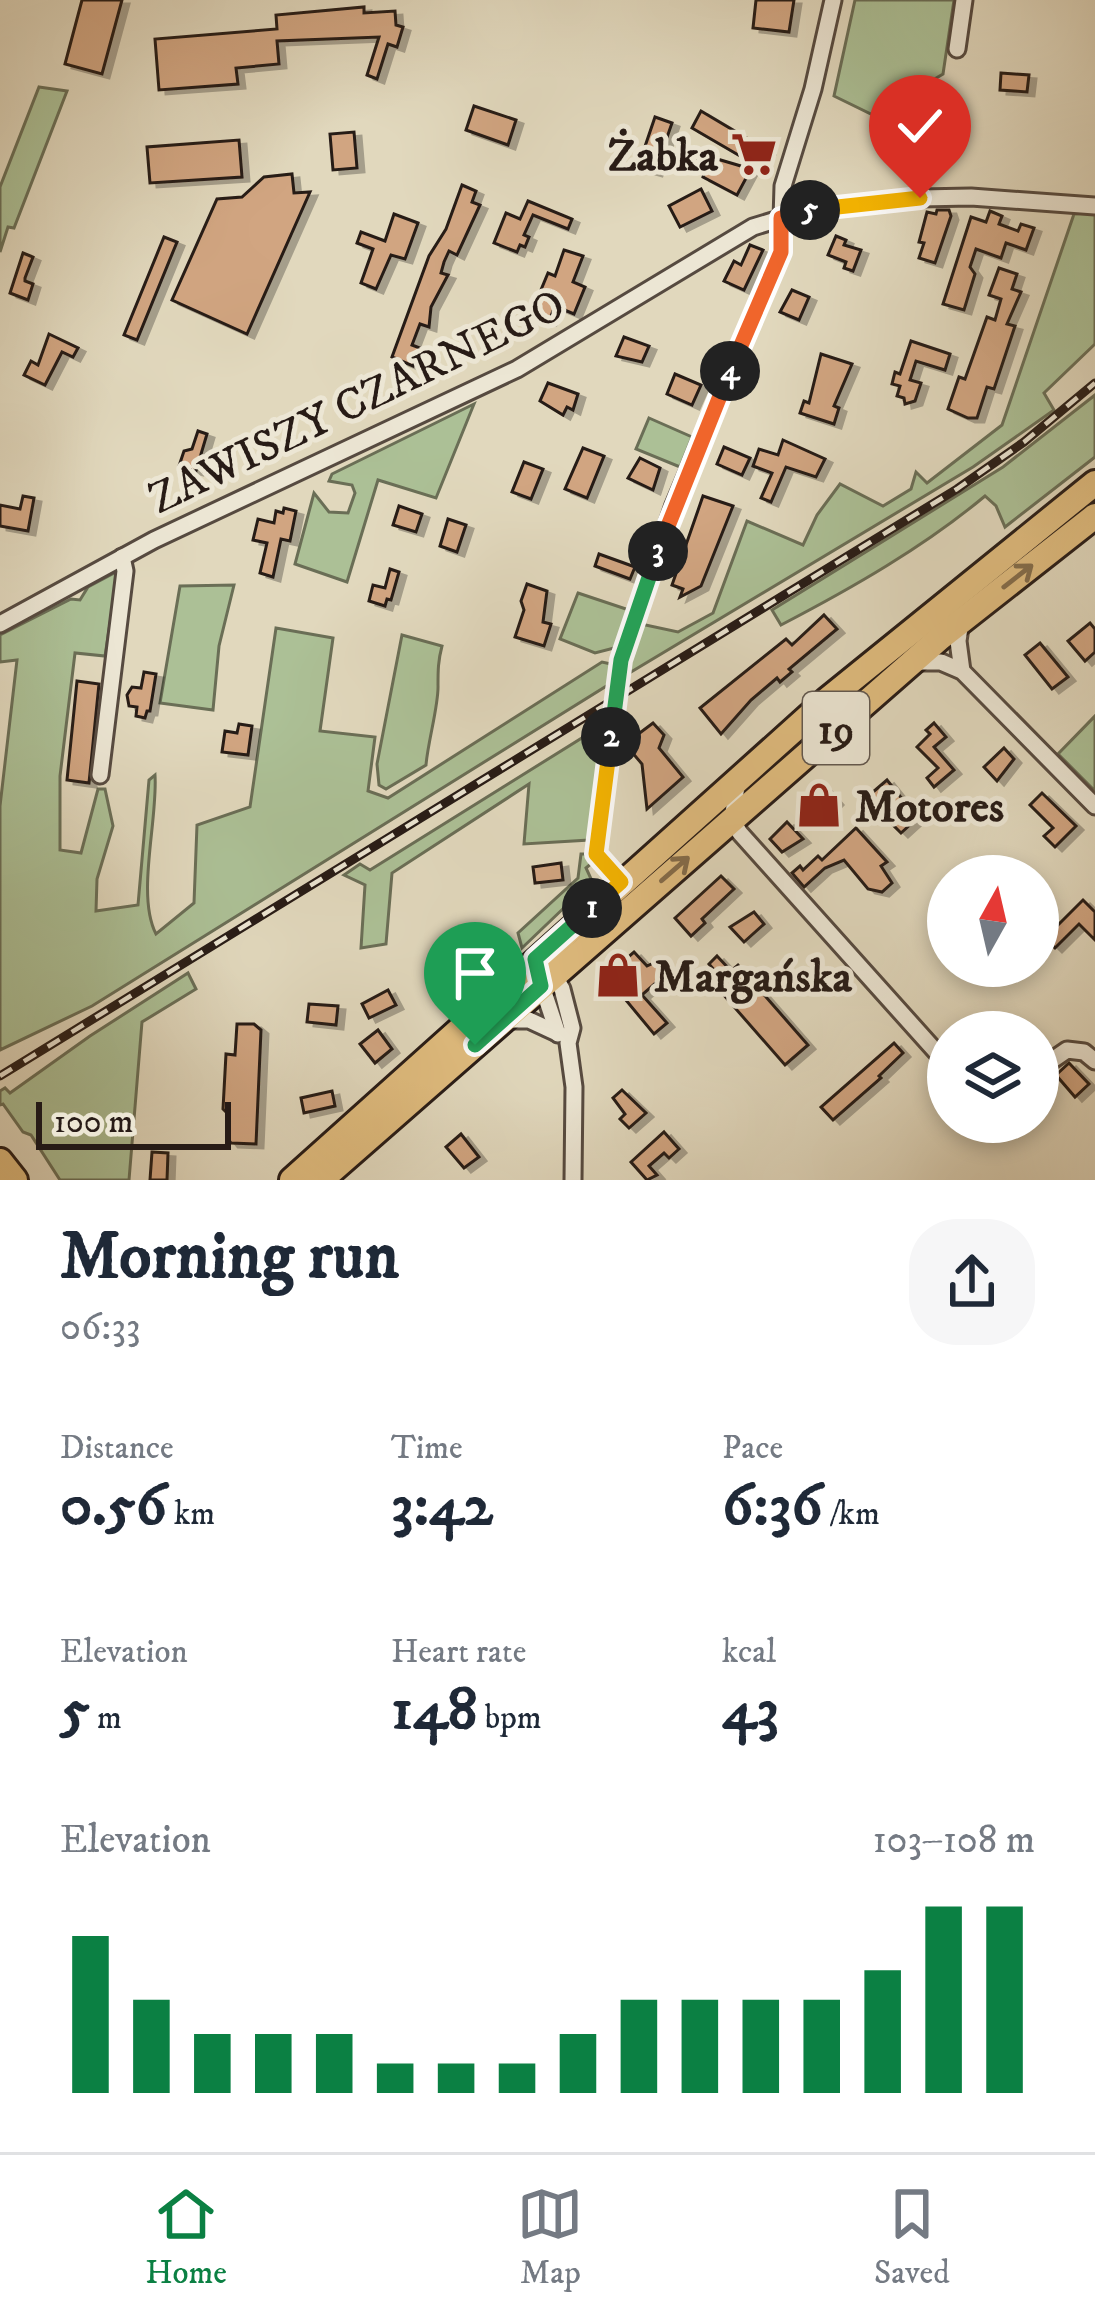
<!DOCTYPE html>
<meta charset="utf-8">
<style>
:root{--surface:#fff;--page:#f6f6f7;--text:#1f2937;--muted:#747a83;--line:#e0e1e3;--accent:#0b8043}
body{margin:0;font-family:"IM FELL DW Pica",serif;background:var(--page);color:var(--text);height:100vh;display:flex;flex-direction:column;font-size:45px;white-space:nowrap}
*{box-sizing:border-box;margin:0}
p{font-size:39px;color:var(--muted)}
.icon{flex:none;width:66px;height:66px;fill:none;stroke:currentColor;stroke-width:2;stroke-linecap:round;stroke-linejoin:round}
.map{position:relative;height:1180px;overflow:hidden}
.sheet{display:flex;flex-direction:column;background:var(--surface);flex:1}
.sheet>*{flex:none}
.needle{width:78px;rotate:8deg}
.buttons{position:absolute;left:927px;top:855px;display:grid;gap:24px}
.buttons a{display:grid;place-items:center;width:132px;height:132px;border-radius:50%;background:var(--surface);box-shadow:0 6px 18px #0003;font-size:60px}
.scale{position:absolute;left:36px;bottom:30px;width:195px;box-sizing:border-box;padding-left:12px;border:6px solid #271b16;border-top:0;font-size:33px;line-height:42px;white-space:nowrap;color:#271b16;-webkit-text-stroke:9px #ece6d4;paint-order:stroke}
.pin{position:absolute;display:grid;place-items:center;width:102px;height:102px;color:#fff;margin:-123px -51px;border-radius:50% 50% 50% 0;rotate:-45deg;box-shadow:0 0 12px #0007}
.pin .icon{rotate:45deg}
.km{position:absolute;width:60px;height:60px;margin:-30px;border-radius:50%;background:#222;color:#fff;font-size:33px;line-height:60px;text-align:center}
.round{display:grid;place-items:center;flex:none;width:126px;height:126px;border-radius:48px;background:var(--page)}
.headline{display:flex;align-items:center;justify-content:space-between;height:204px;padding:0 60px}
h1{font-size:66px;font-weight:700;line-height:90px}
.figures{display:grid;grid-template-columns:repeat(3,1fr);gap:18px;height:204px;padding:12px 60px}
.figures div{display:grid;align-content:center}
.figures b{font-size:60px;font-weight:700}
.figures small{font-size:33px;font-weight:400}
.figures p{font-size:33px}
.chart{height:336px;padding:24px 60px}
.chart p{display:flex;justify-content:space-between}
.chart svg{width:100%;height:216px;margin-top:12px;stroke:var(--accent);stroke-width:6}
.menu{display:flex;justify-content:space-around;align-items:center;height:168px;border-top:3px solid var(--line);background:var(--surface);font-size:33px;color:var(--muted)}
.menu a{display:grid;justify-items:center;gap:6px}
.menu .active{color:var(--accent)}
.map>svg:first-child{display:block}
.green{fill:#acc096;stroke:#6a6e56;stroke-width:3}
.building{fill:#d1a581;stroke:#271b16;stroke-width:3;filter:url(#shadow)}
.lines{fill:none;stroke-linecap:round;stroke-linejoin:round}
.minor-casing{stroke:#564a40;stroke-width:21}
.primary-casing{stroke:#271b16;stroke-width:30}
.trunk-casing{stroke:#271b16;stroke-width:30}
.minor{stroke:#ece6d4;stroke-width:15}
.primary{stroke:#e0bc7e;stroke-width:24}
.trunk{stroke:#e0bc7e;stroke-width:24}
.rail-casing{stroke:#271b16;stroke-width:9}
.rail{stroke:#ece6d4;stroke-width:4.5;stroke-dasharray:14;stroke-linecap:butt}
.oneway{stroke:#846c4a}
.split-1-casing{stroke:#fff;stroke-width:24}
.split-2-casing{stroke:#fff;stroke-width:24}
.split-3-casing{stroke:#fff;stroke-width:24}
.split-4-casing{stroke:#fff;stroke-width:24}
.split-5-casing{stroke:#fff;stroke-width:24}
.split-6-casing{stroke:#fff;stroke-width:24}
.split-1{stroke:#22a559;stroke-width:15}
.split-2{stroke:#f5b400;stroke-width:15}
.split-3{stroke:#22a559;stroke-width:15}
.split-4{stroke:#f0652b;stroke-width:15}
.split-5{stroke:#f0652b;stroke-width:15}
.split-6{stroke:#f5b400;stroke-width:15}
.labels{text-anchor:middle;stroke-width:10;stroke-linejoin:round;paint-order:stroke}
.shield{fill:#ece6d4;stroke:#62584f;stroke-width:3}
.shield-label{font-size:42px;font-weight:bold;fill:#271b16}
.poi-label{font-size:45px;font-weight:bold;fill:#271b16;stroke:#ece6d4;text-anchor:start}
.street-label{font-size:45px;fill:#271b16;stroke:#ece6d4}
</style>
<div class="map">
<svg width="1095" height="1180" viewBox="0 0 1095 1180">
<defs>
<filter id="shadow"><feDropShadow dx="7" dy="4" stdDeviation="0" flood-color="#0004"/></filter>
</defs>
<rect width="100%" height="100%" fill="#e1d8bd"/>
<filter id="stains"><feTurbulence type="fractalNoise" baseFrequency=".00167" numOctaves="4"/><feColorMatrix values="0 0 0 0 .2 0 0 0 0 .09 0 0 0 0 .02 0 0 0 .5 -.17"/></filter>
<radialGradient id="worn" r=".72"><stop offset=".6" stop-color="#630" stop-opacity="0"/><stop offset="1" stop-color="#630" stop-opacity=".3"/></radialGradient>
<g class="green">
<path d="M855 0H954L943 74 873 115 834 96Z"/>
<path d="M39 87 67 91 14 228 8 227 0 252V187Z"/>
<path d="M1095 212V344L1044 393 1054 410 973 467 626 675 641 624 678 632 713 613 747 521 803 545 817 515 840 484 883 506 911 489 916 472 927 483 1002 425 1074 214Z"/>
<path d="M1095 395V457L1005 527 996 506 985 496C924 547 852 588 781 625L772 610 1003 467Z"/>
<path d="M474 404 436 498 378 480 347 582 295 564 314 493 329 512 348 513 355 493 352 485 329 481 332 474Z"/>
<path d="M649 418 692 437 680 467 636 449Z"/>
<path d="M118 571 105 656 75 653 60 776V850L81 853 98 789H105L113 826 97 879 96 911 138 905 149 780 155 775C158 820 136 895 156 934L194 903 197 825 250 807 276 628 333 638 320 731 375 737 368 791 388 798 602 662 611 664 608 685 92 1006 0 1050V806L17 660 0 662V635L71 599 80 600 88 587Z"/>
<path d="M234 585 219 646 213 710 160 703 180 586Z"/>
<path d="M578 593 629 610 618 647 595 653 560 639Z"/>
<path d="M402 635 442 646C438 661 438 671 438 685 439 704 428 741 426 765L386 789 379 785 377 764Z"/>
<path d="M606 711 589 840 524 844 529 784 392 873 386 944 361 948 365 885 344 875 360 864 370 870 593 731 590 721Z"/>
<path d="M1095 716V791L1058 754Z"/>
<path d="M581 854H590L592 863 586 868 592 881 522 948 518 933 578 878Z"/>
<path d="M188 973 196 989 142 1022 129 1180H60L31 1135 23 1132 3 1104 0 1105V1091L5 1088 10 1093 90 1036Z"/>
</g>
<g class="building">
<path d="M82 0H122L102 74 65 64Z"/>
<path d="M756 0H794L789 32 753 28Z"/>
<path d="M364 7V13L395 11 396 25 403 27 397 47 388 44 377 79 367 75 379 37 277 41 279 64 236 68 238 84 159 90 155 39 277 29 276 15Z"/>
<path d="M1001 73 1029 75 1027 92 1000 90Z"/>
<path d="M474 106 516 120 508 145 466 130Z"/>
<path d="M701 111 768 151 759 167 692 128Z"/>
<path d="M655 117 672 123 655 172 638 167Z"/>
<path d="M354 132 357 168 333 170 330 134Z"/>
<path d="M239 140 242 177 150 183 147 147Z"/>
<path d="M697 153 751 169 737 195 703 177 705 171 693 168Z"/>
<path d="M292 174 294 193 310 192 247 334 172 300 217 199 242 197 264 177Z"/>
<path d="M462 185 476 191 472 202 480 205 457 255 449 251 444 262 441 273 448 275 431 307 429 327 420 324 412 345 420 348 413 366 392 357 429 256 446 229Z"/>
<path d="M701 189 712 211 680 227 669 206Z"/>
<path d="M528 201 572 219 568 229 533 215 524 235 529 237 525 247 520 245 517 252 494 243 506 213 520 219Z"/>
<path d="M937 210H949L951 216 935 263 919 258 924 243 919 242 927 212 936 214Z"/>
<path d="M990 211 1002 216 999 224 1018 231 1021 224 1034 228 1026 250 1006 243 1001 258 976 249 970 267 975 274 964 310 943 304 971 217 986 222Z"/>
<path d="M394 214 418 223 405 259 391 255 376 289 361 283 373 249 357 243 361 232 385 241Z"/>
<path d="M836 236 846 240 844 245 861 250 853 271 844 268 846 262 828 255Z"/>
<path d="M164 237 177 242 137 340 124 335Z"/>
<path d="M750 245 763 250 744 290 724 281 734 261 741 265Z"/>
<path d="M564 250 583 256 573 282 585 287 574 314 555 306 549 321 531 314 548 273 555 276Z"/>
<path d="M23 253 33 257 25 278V281L33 284 28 300 10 293Z"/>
<path d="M999 268 1017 274 1012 289 1021 292 1007 324 1015 326 994 389 987 387 977 418H968L948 409 959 377 965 379 987 317 995 320 1001 299 989 295Z"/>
<path d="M792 290 809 297 799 320 780 312Z"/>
<path d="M49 334 78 348 73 357 62 352 45 385 24 375 31 361 38 365Z"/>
<path d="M624 337 649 346 642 362 616 356Z"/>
<path d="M911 341 950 354 945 370 916 361 910 380 921 383 915 401 905 404 904 398 897 396 900 386 892 384 895 372 900 374Z"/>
<path d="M821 354 852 364 834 406 839 408 834 424 800 413 804 401 809 403Z"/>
<path d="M675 374 701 385 692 405 667 394Z"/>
<path d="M548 383 578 394 573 410 567 407 563 415 540 401Z"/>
<path d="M198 431 207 434 196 471 179 466 184 451 192 449Z"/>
<path d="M783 440 825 459 816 477 786 467 771 502 761 498 772 473 753 466 759 449 778 455Z"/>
<path d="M724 447 750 458 742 475 717 464Z"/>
<path d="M583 448 604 456 587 498 565 489Z"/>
<path d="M640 458 660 468 653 490 628 478Z"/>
<path d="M524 462 543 469 531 499 512 492Z"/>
<path d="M23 496 34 498 28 531 0 526V505L20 509Z"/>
<path d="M703 496 733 506 701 586 680 597 683 589 672 585Z"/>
<path d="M399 506 422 514 416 532 393 525Z"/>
<path d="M284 508 296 511 290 541 281 539 273 577 260 573 267 543 253 540 258 519 274 523 276 511 283 513Z"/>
<path d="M448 519 466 525 457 552 440 546Z"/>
<path d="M599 554 635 567 630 579 595 566Z"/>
<path d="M390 569 399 572 391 600 387 599 385 606 369 601 373 585 385 588Z"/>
<path d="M527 584 547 591 543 622 551 624 544 646 515 637 524 610 521 601Z"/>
<path d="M824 615 837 629 789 669 792 672 780 682 777 678 751 700 721 734 700 708 786 639 792 645Z"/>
<path d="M1090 623 1095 629V652L1085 661 1068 641Z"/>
<path d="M1040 643 1068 677 1052 689 1025 655Z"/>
<path d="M144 672 156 674 150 711H147L145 718 136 716 137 707 129 706 127 695 132 687 141 688Z"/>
<path d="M77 681 99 684 89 783 67 780Z"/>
<path d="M653 723 664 735 659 748 683 777 647 809 642 764 625 744Z"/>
<path d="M934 723 946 737 934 747 954 770 934 787 927 778 938 768 917 747 930 734 926 730Z"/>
<path d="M239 724 252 726 248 755 222 752 225 731 237 733Z"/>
<path d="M1004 748 1014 759 997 781 984 767Z"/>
<path d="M887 780 903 800 908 804 912 801 923 813 901 833 892 824 901 816 884 798 873 807 866 798Z"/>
<path d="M825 788 836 801 816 822 803 808Z"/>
<path d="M1042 793 1076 826 1055 847 1044 836 1053 828 1030 805Z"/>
<path d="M787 822 803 839 782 852 770 839Z"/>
<path d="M856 828 887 862 881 866 892 883 882 892 868 889 844 860 825 868 804 887 792 873 800 866 803 870 818 856 822 860Z"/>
<path d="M561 863 563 880 535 883 533 867Z"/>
<path d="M721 876 734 889 702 919 705 923 691 936 675 918Z"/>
<path d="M1083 900 1095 912V940L1079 924 1055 948 1045 938Z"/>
<path d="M754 912 764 924 744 942 730 927Z"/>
<path d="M634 952 647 966 658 961 668 972 642 995 667 1023 654 1034 606 976Z"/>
<path d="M717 956 731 971 738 965 808 1045 785 1065 715 985 722 979 709 964Z"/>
<path d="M388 990 396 1005 369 1018 362 1004Z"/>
<path d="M309 1004 338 1006 336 1025 307 1022Z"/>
<path d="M237 1024H254L261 1030 256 1144 231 1143 227 1138 229 1115 223 1109 226 1054 235 1055Z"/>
<path d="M378 1030 392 1049 375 1063 360 1044Z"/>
<path d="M894 1043 903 1053 879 1076 881 1078 833 1120 821 1107Z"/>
<path d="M1069 1063 1089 1084 1075 1097 1056 1075Z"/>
<path d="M622 1090 646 1113 629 1128 620 1119 625 1114 613 1098Z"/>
<path d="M332 1091 335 1106 304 1113 301 1098Z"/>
<path d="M664 1132 679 1149 669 1158 664 1153 649 1166 657 1175 647 1180 631 1162Z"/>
<path d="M461 1134 479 1157 464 1168 446 1147Z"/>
<path d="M152 1152 168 1153 167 1180H150Z"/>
</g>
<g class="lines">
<g class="minor-casing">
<g id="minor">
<path d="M957 49 964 0"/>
<path d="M961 621 958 641 962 671"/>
<path d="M0 624 154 540 517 369 753 227 805 211 920 198 971 197 1095 206"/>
<path d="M917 662H941L962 671 1095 806"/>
<path d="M100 775 125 571 122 557"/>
<path d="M738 779 732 820 740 833 948 1065"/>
<path d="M621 882 596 854 621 660 674 505 781 252 783 186 813 89 833 0"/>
<path d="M552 971 562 989 572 1028 568 1043 574 1087 573 1180"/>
<path d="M540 980 558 1034"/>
<path d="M506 1020H529L557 1033"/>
<path d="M1038 1070 1067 1050 1084 1052 1095 1061"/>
</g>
</g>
<g class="primary-casing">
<g id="primary">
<path d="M292 1180 827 700 1095 483"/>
<path d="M321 1180 941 637 1095 516"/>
</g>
</g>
<g class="trunk-casing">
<path id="trunk" d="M0 1161 15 1180"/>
</g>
<use href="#minor" class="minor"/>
<use href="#primary" class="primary"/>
<use href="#trunk" class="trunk"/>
<g class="rail-casing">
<path id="rail" d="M0 1076 957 489 1024 442 1095 383"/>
</g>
<use href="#rail" class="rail"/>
</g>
<defs><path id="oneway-shaft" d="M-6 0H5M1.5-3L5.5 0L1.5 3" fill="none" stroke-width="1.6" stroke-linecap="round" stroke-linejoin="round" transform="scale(3)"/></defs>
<g class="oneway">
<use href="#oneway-shaft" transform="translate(1018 576) rotate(-38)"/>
<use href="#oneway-shaft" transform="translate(675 869) rotate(-41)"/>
</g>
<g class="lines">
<g class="split-1-casing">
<path id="split-1" d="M475 1045 541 986 535 959 592 908"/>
</g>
<g class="split-2-casing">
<path id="split-2" d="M592 908 621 882 596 854 611 737"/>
</g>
<g class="split-3-casing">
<path id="split-3" d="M611 737 621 660 658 551"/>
</g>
<g class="split-4-casing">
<path id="split-4" d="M658 551 730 371"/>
</g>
<g class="split-5-casing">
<path id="split-5" d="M730 371 781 252V218L810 210"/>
</g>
<g class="split-6-casing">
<path id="split-6" d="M810 210 920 198"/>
</g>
<use href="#split-1" class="split-1"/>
<use href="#split-2" class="split-2"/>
<use href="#split-3" class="split-3"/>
<use href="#split-4" class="split-4"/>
<use href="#split-5" class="split-5"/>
<use href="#split-6" class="split-6"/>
</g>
<defs>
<g id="supermarket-bare" transform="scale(3.6)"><path d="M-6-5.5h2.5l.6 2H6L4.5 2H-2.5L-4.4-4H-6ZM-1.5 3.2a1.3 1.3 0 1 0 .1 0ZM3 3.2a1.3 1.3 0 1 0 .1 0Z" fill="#8f2418" stroke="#ece6d4" stroke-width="2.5" paint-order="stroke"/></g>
<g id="shop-bare" transform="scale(3.6)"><path d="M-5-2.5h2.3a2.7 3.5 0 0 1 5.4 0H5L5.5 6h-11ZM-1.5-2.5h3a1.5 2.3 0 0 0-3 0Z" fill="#8f2418" stroke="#ece6d4" stroke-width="2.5" paint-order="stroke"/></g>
</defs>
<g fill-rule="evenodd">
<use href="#supermarket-bare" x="754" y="154"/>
<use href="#shop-bare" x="819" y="805"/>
<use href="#shop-bare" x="618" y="975"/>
</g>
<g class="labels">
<rect class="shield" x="803" y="692" width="66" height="72" rx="9"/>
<g class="shield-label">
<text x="836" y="743">19</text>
</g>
<g class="poi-label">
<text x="718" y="170" text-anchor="end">Żabka</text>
<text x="855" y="821">Motores</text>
<text x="654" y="991">Margańska</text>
</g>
<g class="street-label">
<text transform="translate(356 400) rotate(-26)" y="16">ZAWISZY CZARNEGO</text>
</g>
</g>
<rect width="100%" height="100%" filter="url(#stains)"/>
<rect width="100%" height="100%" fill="url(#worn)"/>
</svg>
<div class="buttons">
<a><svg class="needle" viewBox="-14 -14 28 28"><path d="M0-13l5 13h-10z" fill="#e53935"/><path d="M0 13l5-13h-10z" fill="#747a83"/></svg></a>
<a><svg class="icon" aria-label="layers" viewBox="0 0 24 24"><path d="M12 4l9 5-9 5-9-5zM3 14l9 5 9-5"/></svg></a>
</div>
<div class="scale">100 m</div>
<div class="pin" style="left:475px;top:1045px;background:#1e9e55"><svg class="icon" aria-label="arrive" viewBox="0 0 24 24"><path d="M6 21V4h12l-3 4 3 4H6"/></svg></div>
<div class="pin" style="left:920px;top:198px;background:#d93025"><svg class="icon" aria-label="check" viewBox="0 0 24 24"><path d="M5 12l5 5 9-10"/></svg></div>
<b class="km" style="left:592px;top:908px">1</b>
<b class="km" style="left:611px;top:737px">2</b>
<b class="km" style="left:658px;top:551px">3</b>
<b class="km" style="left:730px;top:371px">4</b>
<b class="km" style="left:810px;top:210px">5</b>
</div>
<section class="sheet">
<div class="headline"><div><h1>Morning run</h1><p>06:33</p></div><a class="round"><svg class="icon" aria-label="share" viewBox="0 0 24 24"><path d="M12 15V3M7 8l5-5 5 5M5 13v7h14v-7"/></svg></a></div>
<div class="figures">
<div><p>Distance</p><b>0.56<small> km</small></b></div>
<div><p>Time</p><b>3:42</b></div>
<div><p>Pace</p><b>6:36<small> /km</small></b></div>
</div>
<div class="figures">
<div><p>Elevation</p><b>5<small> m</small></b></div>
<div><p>Heart rate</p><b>148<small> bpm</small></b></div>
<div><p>kcal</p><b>43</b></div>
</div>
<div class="chart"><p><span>Elevation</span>103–108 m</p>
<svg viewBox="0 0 160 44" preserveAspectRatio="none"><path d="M5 44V12M15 44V25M25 44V32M35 44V32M45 44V32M55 44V38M65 44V38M75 44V38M85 44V32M95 44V25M105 44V25M115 44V25M125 44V25M135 44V19M145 44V6M155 44V6"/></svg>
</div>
</section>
<nav class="menu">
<a class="active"><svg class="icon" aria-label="home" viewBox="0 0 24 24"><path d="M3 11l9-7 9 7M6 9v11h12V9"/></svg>Home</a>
<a><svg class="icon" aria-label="map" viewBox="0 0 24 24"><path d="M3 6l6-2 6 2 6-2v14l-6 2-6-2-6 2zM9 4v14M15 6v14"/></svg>Map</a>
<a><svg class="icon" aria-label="saved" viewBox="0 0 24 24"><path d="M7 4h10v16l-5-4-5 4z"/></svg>Saved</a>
</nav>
